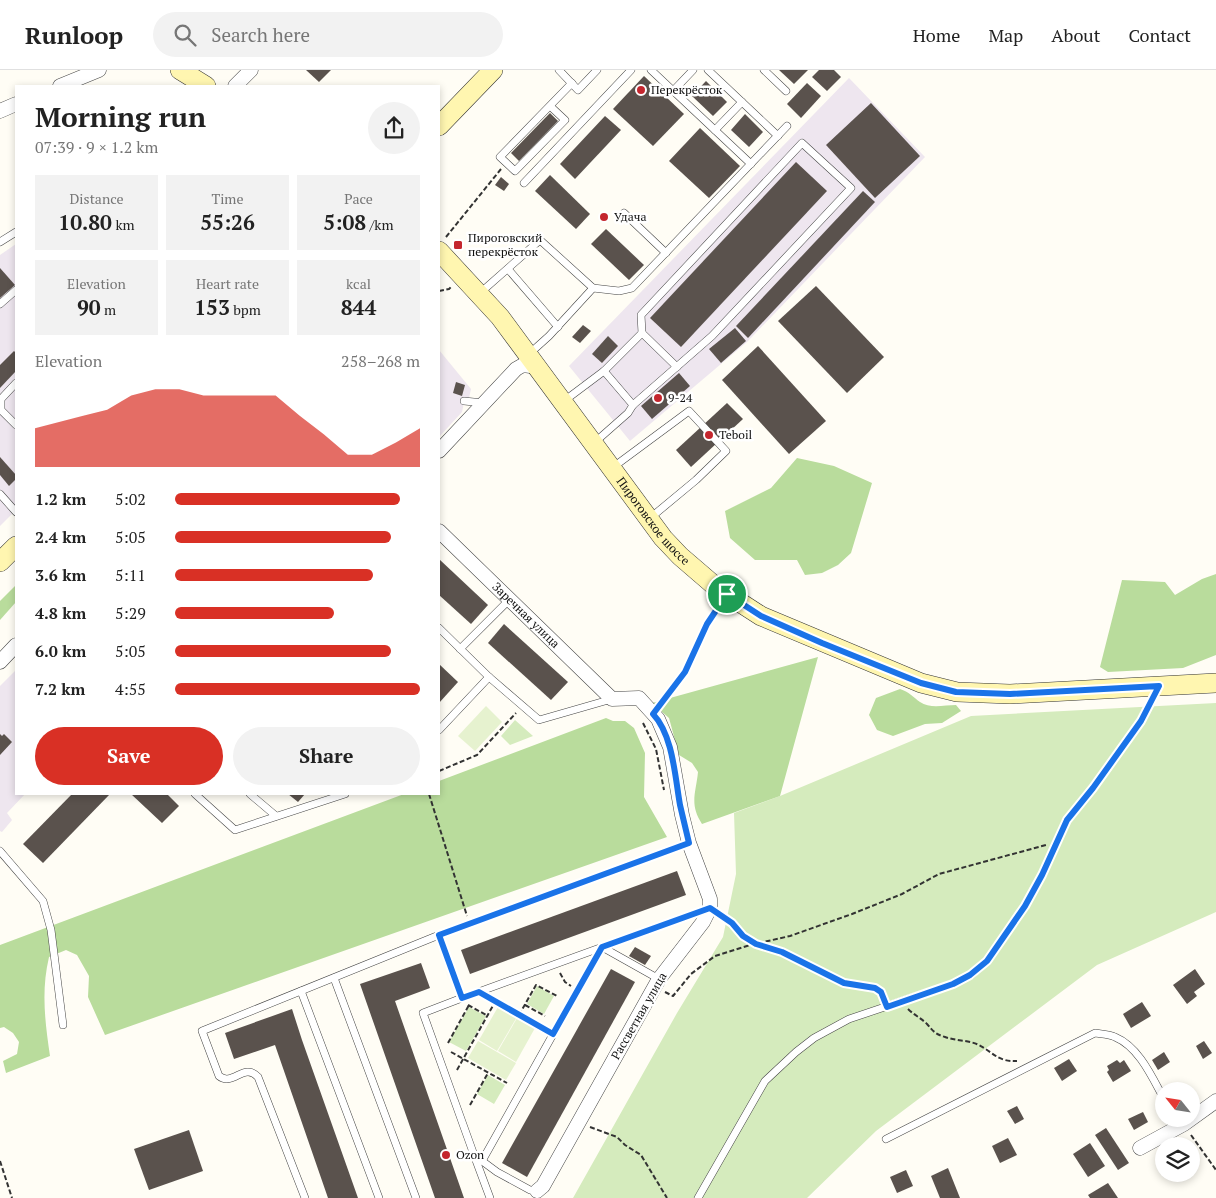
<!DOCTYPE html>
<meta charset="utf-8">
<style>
:root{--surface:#fff;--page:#f2f2f2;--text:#222;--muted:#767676;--line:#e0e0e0;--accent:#d93025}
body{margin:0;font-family:"PT Serif",serif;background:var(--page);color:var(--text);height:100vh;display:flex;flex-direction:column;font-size:19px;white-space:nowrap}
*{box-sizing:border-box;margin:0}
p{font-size:16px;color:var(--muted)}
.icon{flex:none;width:28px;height:28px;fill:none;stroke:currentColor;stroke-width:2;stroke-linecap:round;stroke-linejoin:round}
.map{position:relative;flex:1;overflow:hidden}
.details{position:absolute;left:15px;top:15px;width:425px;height:710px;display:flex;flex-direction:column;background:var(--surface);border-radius:0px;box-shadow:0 2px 8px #0003}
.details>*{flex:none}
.needle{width:32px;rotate:300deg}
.tools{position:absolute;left:1155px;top:1012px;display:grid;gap:10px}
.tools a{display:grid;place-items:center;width:45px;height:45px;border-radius:50%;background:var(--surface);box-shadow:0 2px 8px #0003;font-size:25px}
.pin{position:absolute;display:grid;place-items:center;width:42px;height:42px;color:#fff;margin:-21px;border:2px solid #fff;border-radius:50%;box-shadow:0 1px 5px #0007}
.round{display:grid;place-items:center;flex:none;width:52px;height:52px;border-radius:26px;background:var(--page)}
.headline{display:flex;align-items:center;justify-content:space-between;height:85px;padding:0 20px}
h1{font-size:28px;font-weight:600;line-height:38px}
.metrics{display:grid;grid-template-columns:repeat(3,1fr);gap:8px;height:85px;padding:5px 20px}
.metrics div{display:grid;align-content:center;border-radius:0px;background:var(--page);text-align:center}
.metrics b{font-size:21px;font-weight:600}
.metrics small{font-size:14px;font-weight:400}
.metrics p{font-size:14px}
.chart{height:140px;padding:10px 20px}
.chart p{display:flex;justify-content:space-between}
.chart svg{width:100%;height:90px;margin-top:5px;fill:var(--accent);opacity:.7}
.cta{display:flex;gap:10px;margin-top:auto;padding:10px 20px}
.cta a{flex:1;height:58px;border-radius:30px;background:var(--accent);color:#fff;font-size:20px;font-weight:600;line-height:58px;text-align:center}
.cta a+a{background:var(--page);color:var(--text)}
ul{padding:0 20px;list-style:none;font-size:16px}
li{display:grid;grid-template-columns:80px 60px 1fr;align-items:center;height:38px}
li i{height:12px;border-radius:6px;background:var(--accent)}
header{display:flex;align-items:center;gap:30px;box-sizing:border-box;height:70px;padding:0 25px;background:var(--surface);border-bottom:1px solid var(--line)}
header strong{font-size:24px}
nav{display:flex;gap:28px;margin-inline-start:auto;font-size:18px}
.search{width:350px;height:45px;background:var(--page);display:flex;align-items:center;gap:12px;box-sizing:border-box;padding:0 18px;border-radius:28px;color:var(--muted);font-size:19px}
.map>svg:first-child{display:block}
.industrial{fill:#eee6ef}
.green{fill:#d5ebbd}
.forest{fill:#b9dc9c}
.pitch{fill:#e6f2cf}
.building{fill:#5a524d}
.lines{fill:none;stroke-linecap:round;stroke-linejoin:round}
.lane-casing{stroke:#444;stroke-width:8}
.street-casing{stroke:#444;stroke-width:15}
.secondary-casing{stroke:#333;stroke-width:20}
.path{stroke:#333;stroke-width:2;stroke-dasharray:5 2.5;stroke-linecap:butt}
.lane{stroke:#fff;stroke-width:7}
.street{stroke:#fff;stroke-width:14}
.secondary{stroke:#fff6b0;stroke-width:19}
.route-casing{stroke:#fff;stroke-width:10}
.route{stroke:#1a73e8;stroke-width:6}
.poi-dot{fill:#c4262e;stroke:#fff;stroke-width:2}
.labels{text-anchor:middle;stroke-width:5;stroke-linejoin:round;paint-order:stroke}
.poi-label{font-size:12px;fill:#111;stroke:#fff;text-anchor:start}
.street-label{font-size:12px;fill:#111;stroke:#fff}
</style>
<header>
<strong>Runloop</strong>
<div class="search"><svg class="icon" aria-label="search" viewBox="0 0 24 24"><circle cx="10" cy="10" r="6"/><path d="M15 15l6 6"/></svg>Search here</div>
<nav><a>Home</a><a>Map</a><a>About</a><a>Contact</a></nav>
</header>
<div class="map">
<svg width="1216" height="1128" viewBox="0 0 1216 1128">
<rect width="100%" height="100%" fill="#fffdf5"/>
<g class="industrial">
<path d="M849 8 925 87 747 272 630 371 569 296Z"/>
<path d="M16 174V440L0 456V185Z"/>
<path d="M439 280 471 319 469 328H465L462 342 439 367Z"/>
<path d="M16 600V724H25L7 743 12 750 2 762 0 761V616Z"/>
</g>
<g class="green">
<path d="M1216 633V842L1097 895 876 1061 807 1128H573L677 943 723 867 736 804 734 743 780 726 971 646Z"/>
<path d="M515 650 533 666 510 675 501 666Z"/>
<path d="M537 916 554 926 544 944 527 934Z"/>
<path d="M469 937 486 946 466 981 449 972Z"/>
<path d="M488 1005 505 1015 494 1034 477 1024Z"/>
</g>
<g class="forest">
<path d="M797 388 834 396 872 413 851 483 838 495 822 503 805 505 797 490H755L730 468 725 441 771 418Z"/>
<path d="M1216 504V585L1183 598 1108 602 1100 597 1122 510 1165 512 1175 525 1202 509Z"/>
<path d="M16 515V532L0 550V531Z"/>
<path d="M818 587 780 726 702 754C689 734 696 723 698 702L692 693 679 685 669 648 652 633Z"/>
<path d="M900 619C909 622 913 627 920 632 930 639 944 635 956 635L961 641 942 653 925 654 893 666 877 660 869 645 876 628Z"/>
<path d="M606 648 613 651H625L634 658 645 683 644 727 667 767 105 965 88 927 89 906 77 885 66 880 49 887C41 921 45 952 50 986L6 1003 3 991 17 984 19 972 13 963 4 957 0 958V875L404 724H439V711Z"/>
</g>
<g class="pitch">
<path d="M486 636 502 652 475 681 458 666Z"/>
<path d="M498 937 517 947 497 981 479 970Z"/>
<path d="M517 948 535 958 516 992 498 981Z"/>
<path d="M478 971 516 993 506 1010 468 988Z"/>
</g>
<g class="building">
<path d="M306 0H331L319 12Z"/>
<path d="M779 0H808L794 14Z"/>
<path d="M819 0H834L841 7 827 21 812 7Z"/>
<path d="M644 6 684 44 653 76 613 39Z"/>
<path d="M706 11 727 32 713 46 692 26Z"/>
<path d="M807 13 821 26 801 48 787 34Z"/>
<path d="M871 33 920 86 875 128 826 75Z"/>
<path d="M550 43 558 51 519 91 511 83Z"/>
<path d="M745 44 763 62 749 77 731 60Z"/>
<path d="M605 46 621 60 575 109 560 94Z"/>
<path d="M700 58 740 96 709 128 669 91Z"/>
<path d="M796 92 827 121 681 277 650 248Z"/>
<path d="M550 105 590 144 576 159 535 121Z"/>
<path d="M501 107 509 114 504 121 495 115Z"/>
<path d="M863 121 875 132 748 268 736 256Z"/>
<path d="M606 159 644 195 629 210 591 174Z"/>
<path d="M0 198 15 215 0 228Z"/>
<path d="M816 216 884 287 847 323 778 251Z"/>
<path d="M583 255 591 261 580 273 572 267Z"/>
<path d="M735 258 746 271 721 293 709 279Z"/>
<path d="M608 266 618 276 602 293 592 284Z"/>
<path d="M758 276 826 351 789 384 722 310Z"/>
<path d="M14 281 16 283V301L0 318V295Z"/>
<path d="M679 303 690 316 652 349 641 336Z"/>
<path d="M456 312 465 315 462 326 453 323Z"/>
<path d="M727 333 743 349 691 397 676 380Z"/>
<path d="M0 387 16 405V409L9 416 0 405Z"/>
<path d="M439 489 488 535 471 554 439 525Z"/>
<path d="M504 554 568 612 551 630 488 573Z"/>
<path d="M439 594 458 612 439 633Z"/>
<path d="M0 664 2 666 4 664 12 672 0 685Z"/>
<path d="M72 724H110L43 793 23 774Z"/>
<path d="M131 724H167L179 736 162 753Z"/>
<path d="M288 724H305L298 732Z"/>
<path d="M677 801 686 825 470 904 461 880Z"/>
<path d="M635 877 651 886 645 895 629 886Z"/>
<path d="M421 893 430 918 395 931 464 1128H435L360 914Z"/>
<path d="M611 899 635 912 527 1107 502 1093Z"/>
<path d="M1195 899 1205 914 1194 922 1197 926 1187 934 1173 915Z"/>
<path d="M1142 932 1151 946 1131 958 1123 944Z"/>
<path d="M292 939 302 970 358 1128H328L275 975 234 989 225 963Z"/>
<path d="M1204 971 1212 983 1203 989 1196 976Z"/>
<path d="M1164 982 1170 992 1158 1000 1152 990Z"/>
<path d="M1069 989 1077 1001 1062 1011 1054 998Z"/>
<path d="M1117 990 1120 993 1124 990 1131 1001 1113 1012 1107 1002 1109 1000 1107 996Z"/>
<path d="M1017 1036 1024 1049 1015 1054 1007 1041Z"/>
<path d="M1143 1042 1148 1052 1134 1060 1128 1049Z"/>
<path d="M1106 1058 1129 1093 1118 1100 1095 1065Z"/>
<path d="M189 1060 203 1101 149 1120 134 1079Z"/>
<path d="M1008 1068 1017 1085 1000 1093 992 1076Z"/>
<path d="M1090 1073 1105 1096 1088 1107 1073 1084Z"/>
<path d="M948 1098 960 1128H940L931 1106Z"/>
<path d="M906 1100 913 1116 897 1123 890 1107Z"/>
<path d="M1108 1113 1118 1128H1090L1088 1125Z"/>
</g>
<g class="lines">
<g class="lane-casing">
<g id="lane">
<path d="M559 0 578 20 597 0"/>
<path d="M651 0 751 94"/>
<path d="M708 0 778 66"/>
<path d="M764 0 786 21"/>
<path d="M673 21 693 0"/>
<path d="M550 36 565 50 515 101 500 87 572 13"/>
<path d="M715 60 742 32"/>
<path d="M524 113 631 0"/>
<path d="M624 143 666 183"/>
<path d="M0 172 16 162"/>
<path d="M508 199 558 257"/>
<path d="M480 223 540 170 593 218 619 221 632 218 787 56"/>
<path d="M0 234 16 220"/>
<path d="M642 263 677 297"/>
<path d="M529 284 549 266 593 218"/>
<path d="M604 301 633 335"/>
<path d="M16 313 1 329V340L16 355"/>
<path d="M464 331 484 333"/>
<path d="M564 331 604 301 642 263 641 245 802 73 851 118 712 266 633 335 628 343 594 373"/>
<path d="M612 398 689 341 726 381 696 410 649 449"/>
<path d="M0 424 16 442"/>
<path d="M439 558 489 607 539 650 612 629"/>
<path d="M460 579 509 530"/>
<path d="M439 660 489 607"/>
<path d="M195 724 235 760 345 724"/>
<path d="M250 724 276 746"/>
<path d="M689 773 439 865 462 928 710 838"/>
<path d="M0 781 43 831 51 860 63 955"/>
<path d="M334 908 416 1128"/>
<path d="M301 921 379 1128"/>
<path d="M462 928 423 943 474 1085 497 1102 530 1120 537 1121"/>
<path d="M886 1069 1095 963C1101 964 1109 964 1115 967 1139 977 1152 1007 1164 1029"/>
<path d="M474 1085 490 1128"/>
<path d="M482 1091 602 877 659 909"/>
<path d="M305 1128 258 1007C244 992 233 1017 219 1006L202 961 439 865"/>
<path d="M698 1128 765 1011 796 982 814 968 849 949 953 914 971 905 987 891 1025 836 1042 805 1067 750 1093 718 1141 651 1158 618"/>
</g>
</g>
<g class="street-casing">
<g id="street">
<path d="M60 16 99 0"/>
<path d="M235 16 251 0"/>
<path d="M0 41 16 34"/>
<path d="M439 381 516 299 523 295 538 297"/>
<path id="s1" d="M439 461 612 629 639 628 658 649 670 677 682 745 689 773 710 829V838L703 852 659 909 543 1116 537 1121"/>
<path d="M0 592 16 575"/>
<path d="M1140 1078 1184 1054 1216 1031"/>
</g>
</g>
<g class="secondary-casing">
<g id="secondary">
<path d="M180 0 206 16"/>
<path d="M439 56 493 0"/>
<path id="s2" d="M439 181 500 247 663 468 680 486 716 517 761 546 921 613 957 622 1010 624 1216 613"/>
<path d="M0 492 16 476"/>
</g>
</g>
<g class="path">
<path d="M446 167 501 99"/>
<path d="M439 221 449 219 452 216"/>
<path d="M661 634 685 603 707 554 720 535"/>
<path d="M643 653 656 679 664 720"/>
<path d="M439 701 477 685 516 643"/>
<path d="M429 724 467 846"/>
<path d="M720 844 732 853 743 866 756 874 782 883 844 913 875 919 881 922 883 928"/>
<path d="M560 903 565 912 571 916"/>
<path d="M665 922 673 926 691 904 715 886 750 875 790 866 852 844 902 824 939 804 1046 775"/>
<path d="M490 928 547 960"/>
<path d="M468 935 488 946"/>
<path d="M525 935 545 946"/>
<path d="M908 939C914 945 921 948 927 954 933 961 935 964 945 967 956 971 969 970 979 975 994 983 998 992 1017 991"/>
<path d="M519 945 536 915 557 926"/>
<path d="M448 973 469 935"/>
<path d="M451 982 507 1013"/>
<path d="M457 1000 495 932"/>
<path d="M470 1035 488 1003"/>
<path d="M590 1057 617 1067 625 1075 641 1085 667 1128"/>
<path d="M1191 1065 1216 1100"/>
<path d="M0 1091 12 1128"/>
</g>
<use href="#lane" class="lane"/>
<use href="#street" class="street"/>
<use href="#secondary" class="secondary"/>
</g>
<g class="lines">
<g class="route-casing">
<path id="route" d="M727 524 761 546 822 573 921 613 956 622 1010 624 1159 616 1141 651 1093 718 1067 750 1042 805 1025 836 987 891 970 905 953 914 887 937 881 922 875 918 844 913 782 882 756 874 743 866 732 853 710 838 602 877 553 964 479 922 462 928 439 865 689 773C686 760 683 748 680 735 675 707 673 665 653 644L685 602 707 554Z"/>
</g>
<use href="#route" class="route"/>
</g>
<g class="poi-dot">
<circle cx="641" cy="20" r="5"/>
<circle cx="604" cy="147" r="5"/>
<rect x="453" y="170" width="10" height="10" rx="2.5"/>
<circle cx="658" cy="328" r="5"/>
<circle cx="709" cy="365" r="5"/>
<circle cx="446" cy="1085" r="5"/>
</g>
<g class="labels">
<g class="poi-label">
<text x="651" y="24">Перекрёсток</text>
<text x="614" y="151">Удача</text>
<text x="468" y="172">Пироговский<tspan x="468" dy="14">перекрёсток</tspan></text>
<text x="668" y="332">9-24</text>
<text x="719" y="369">Teboil</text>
<text x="456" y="1089">Ozon</text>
</g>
<g class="street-label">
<text dy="4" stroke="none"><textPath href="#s2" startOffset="345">Пироговское шоссе</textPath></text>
<text dy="4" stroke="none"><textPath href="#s1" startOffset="121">Заречная улица</textPath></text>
<text transform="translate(639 946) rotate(-60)" y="4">Рассветная улица</text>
</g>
</g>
</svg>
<div class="tools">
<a><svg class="needle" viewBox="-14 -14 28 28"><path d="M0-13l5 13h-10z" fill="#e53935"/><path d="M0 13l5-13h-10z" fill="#767676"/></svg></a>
<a><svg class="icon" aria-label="layers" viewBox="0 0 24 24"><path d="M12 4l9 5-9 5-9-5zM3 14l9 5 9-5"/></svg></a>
</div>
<div class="pin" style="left:727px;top:524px;background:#1e9e55"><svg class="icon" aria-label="arrive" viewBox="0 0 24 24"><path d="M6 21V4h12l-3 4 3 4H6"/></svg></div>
<section class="details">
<div class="headline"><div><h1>Morning run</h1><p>07:39 · 9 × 1.2 km</p></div><a class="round"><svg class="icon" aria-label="share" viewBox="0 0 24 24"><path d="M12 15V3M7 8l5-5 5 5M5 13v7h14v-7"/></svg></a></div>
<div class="metrics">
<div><p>Distance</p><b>10.80<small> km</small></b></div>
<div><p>Time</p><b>55:26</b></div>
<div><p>Pace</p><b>5:08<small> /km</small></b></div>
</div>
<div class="metrics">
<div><p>Elevation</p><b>90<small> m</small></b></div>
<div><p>Heart rate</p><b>153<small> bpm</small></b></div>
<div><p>kcal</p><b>844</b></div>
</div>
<div class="chart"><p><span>Elevation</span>258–268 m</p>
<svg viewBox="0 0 160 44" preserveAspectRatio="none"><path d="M0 44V25L10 22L20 19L30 16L40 9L50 6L60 6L70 9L80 9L90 9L100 9L110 19L120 28L130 38L140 38L150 32L160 25V44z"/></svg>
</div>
<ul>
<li><b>1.2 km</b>5:02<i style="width:92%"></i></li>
<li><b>2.4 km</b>5:05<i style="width:88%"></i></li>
<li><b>3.6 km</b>5:11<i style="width:81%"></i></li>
<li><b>4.8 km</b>5:29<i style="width:65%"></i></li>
<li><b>6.0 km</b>5:05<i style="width:88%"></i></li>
<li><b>7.2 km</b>4:55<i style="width:100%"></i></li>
</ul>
<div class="cta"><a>Save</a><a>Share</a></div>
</section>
</div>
